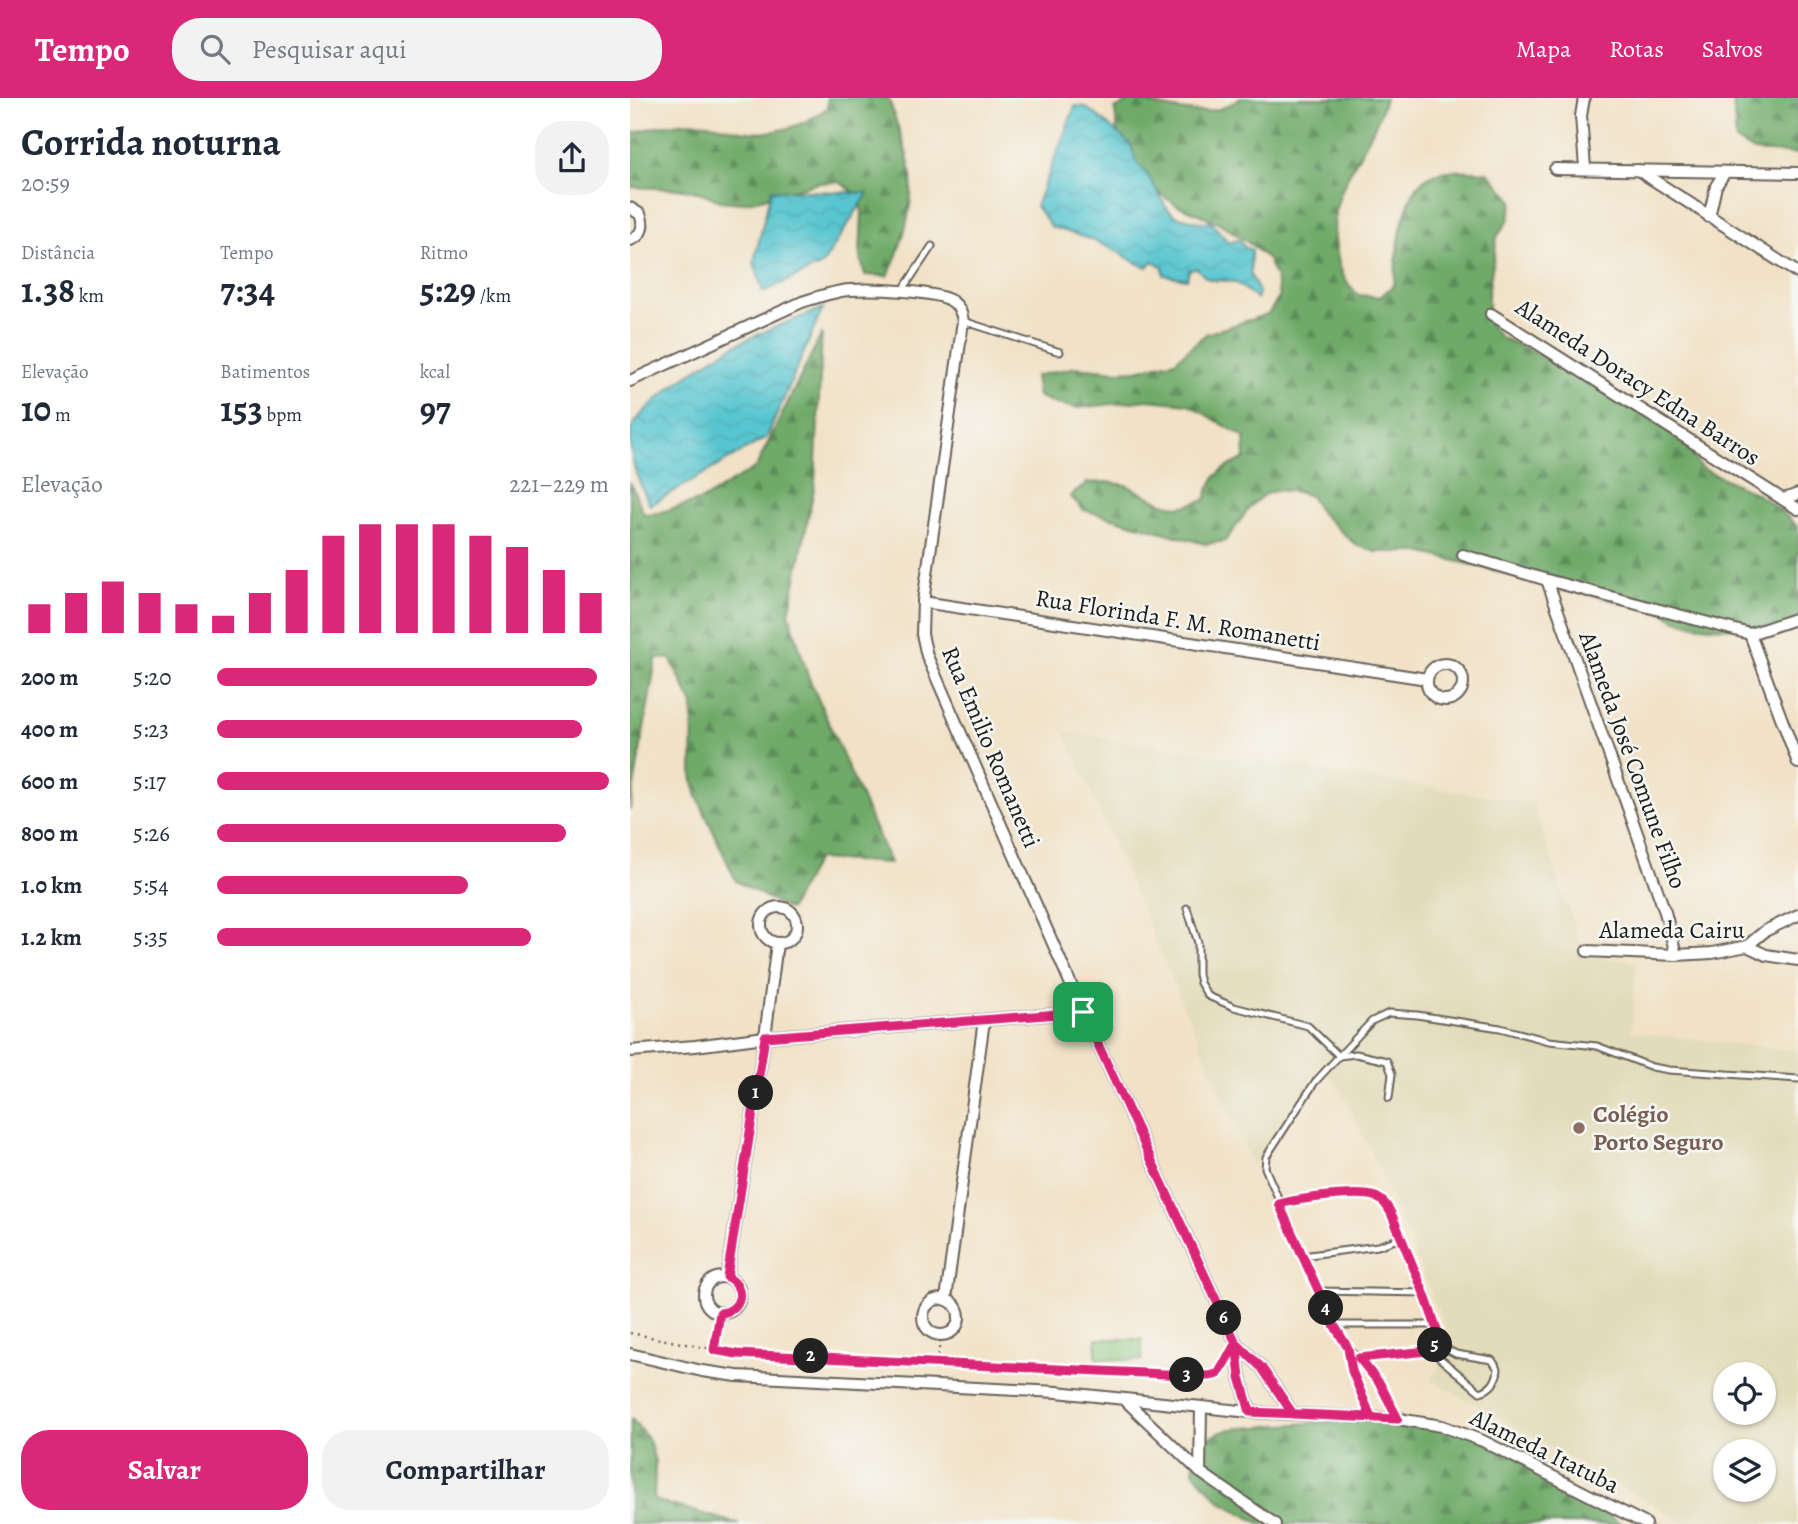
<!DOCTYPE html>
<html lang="pt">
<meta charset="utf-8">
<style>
:root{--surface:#fff;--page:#f2f2f3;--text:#1f2937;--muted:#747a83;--accent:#db2777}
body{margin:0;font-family:Alegreya,serif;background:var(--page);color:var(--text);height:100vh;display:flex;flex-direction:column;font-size:26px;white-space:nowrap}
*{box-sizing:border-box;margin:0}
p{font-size:23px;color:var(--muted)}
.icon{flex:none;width:38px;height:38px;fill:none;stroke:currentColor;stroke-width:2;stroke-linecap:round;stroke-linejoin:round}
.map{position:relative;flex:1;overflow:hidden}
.panel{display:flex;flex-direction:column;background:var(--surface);width:630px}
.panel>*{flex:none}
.fabs{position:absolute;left:1083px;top:1264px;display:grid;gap:14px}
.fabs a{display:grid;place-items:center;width:63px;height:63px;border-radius:50%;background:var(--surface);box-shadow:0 2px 5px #0004;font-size:35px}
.pin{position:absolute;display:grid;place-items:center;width:60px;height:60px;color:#fff;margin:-30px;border-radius:14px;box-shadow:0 4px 10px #0006}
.km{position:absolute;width:35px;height:35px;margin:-18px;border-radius:50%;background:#222;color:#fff;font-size:19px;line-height:35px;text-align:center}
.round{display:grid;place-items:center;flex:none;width:74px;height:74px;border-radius:28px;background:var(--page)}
.overview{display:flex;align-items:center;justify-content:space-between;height:119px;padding:0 21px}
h1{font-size:38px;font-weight:700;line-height:52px}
.metrics{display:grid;grid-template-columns:repeat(3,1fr);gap:10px;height:119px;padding:7px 21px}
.metrics div{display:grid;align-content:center}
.metrics b{font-size:35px;font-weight:700}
.metrics small{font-size:19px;font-weight:400}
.metrics p{font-size:19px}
.chart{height:196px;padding:14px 21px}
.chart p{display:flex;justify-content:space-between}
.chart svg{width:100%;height:126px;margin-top:7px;stroke:var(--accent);stroke-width:6}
.cta{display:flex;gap:14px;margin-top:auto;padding:14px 21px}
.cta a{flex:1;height:80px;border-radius:28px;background:var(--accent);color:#fff;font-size:28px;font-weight:700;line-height:80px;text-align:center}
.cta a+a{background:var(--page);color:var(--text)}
ul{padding:0 21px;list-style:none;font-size:23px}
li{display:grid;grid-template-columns:112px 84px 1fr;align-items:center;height:52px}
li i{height:18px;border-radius:9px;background:var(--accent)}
header{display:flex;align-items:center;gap:42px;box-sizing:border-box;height:98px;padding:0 35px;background:var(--accent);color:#fff}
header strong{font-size:33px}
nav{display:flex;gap:38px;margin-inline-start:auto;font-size:24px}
.search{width:490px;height:63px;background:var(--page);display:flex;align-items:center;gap:18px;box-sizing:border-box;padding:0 24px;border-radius:28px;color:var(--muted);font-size:26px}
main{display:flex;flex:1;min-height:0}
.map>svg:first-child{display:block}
.built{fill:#e2dcba;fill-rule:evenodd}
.grass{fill:#8ac479;stroke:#53704a;stroke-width:2}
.forest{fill:url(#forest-firs);stroke:#466342;stroke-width:2}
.water{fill:url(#water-waves);stroke:#3a7176;stroke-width:2}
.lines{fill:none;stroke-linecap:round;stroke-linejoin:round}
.lane-casing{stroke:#676158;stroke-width:9}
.street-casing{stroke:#676158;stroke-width:14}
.path{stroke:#676158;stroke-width:2.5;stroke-dasharray:2 5;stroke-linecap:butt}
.lane{stroke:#fff;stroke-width:5}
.street{stroke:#fff;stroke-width:10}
.route-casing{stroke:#fff;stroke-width:14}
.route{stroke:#db2777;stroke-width:9}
.education-dot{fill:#8d6e63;stroke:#f6f6f2;stroke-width:2.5}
.labels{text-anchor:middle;stroke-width:5;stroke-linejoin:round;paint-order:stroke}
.street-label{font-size:24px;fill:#1c1c1c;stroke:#f6f6f2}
.education-label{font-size:24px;font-weight:bold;fill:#785e54;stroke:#f6f6f2;text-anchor:start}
</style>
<header>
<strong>Tempo</strong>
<div class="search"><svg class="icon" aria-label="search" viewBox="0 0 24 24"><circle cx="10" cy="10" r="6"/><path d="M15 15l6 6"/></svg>Pesquisar aqui</div>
<nav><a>Mapa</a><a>Rotas</a><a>Salvos</a></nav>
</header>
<main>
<section class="panel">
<div class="overview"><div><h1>Corrida noturna</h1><p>20:59</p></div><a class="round"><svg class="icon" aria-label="share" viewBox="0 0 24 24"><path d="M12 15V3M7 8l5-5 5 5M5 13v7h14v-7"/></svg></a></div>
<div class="metrics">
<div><p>Distância</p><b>1.38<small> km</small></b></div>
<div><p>Tempo</p><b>7:34</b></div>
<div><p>Ritmo</p><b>5:29<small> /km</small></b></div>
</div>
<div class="metrics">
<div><p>Elevação</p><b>10<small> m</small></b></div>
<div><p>Batimentos</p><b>153<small> bpm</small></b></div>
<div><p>kcal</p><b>97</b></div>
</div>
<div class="chart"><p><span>Elevação</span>221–229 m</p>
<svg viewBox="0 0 160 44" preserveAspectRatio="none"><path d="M5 44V34M15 44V30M25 44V26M35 44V30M45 44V34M55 44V38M65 44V30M75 44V22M85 44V10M95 44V6M105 44V6M115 44V6M125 44V10M135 44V14M145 44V22M155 44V30"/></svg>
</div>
<ul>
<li><b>200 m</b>5:20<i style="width:97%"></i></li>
<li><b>400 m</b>5:23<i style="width:93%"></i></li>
<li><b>600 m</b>5:17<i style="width:100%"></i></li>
<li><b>800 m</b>5:26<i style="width:89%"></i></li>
<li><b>1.0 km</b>5:54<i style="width:64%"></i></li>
<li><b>1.2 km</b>5:35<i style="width:80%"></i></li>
</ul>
<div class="cta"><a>Salvar</a><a>Compartilhar</a></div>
</section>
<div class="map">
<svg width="1168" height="1426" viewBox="0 0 1168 1426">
<defs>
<pattern id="forest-firs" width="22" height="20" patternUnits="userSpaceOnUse" patternTransform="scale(1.75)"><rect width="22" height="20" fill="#6faa69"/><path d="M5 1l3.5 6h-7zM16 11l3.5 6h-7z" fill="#5a8a56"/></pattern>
<pattern id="water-waves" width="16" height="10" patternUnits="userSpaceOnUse" patternTransform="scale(1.75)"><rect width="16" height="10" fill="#59c6d0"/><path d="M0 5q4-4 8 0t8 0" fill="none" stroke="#4daab2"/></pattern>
</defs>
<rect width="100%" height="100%" fill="#f6f6f2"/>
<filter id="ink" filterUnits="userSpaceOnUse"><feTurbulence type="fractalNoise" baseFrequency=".0143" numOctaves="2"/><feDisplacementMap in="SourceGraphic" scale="14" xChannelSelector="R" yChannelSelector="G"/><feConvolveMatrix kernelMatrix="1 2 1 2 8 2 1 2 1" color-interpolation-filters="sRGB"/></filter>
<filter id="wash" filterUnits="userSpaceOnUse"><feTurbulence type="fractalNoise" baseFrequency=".00686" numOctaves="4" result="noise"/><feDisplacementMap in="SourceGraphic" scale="28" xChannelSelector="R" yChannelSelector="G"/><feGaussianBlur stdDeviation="1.57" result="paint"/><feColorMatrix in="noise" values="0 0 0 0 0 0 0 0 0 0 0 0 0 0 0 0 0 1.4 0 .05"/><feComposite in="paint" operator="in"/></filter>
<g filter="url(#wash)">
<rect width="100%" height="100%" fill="#f1e2c7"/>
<path class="built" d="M435 634 903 705 954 857 1007 864 1001 934 1168 953V1424L1165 1426H1058L801 1282 823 1248 751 1074 711 992 691 966 623 1068ZM1096 1276H1134V1314H1096ZM1096 1353H1134V1391H1096Z"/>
<path class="grass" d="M466 1241H512V1262L466 1261Z"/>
<g class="forest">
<path d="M197 0H258L261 7C267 29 278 53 281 76 284 111 272 147 258 178L235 177 230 158 232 113 225 95 209 84 188 85 131 101 111 105 90 103 72 95 52 91 0 89V36C23 29 51 22 75 25 87 26 99 31 111 33 142 38 173 29 197 10Z"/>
<path d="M610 0H755C745 40 711 78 705 116 703 128 705 143 707 155 710 174 715 184 728 197L750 199 764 187C766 159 772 93 798 79 815 69 840 73 858 74L883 103 878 123 867 139 858 196V224L870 239 906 255 1049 337 1071 370 1125 395 1148 410 1168 429V526C1138 530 1058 536 1035 515L790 454H746L726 447 691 415 680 398C629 380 623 408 595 443L575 446 454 412 440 398 457 385 477 384 496 387 532 405 551 409 575 402C583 374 590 373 615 360L614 339 558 306 518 302 448 310 426 306 408 298 405 278 446 269 486 273 507 272 545 263 576 236 638 216 649 200 646 180 638 162 623 148 588 124 547 107 525 93 487 34 485 11 503 1C539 10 577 25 610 0Z"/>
<path d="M1103 0H1168V56L1124 53 1106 43Z"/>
<path d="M192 235 185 386 159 515 178 578 260 765 187 761 159 812 106 783 66 696 62 677 63 607 40 560 26 561 0 712V384L14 416 28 415 72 402 126 369Z"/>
<path d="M768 1318 777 1323 851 1336 992 1426H631L591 1404 563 1374C565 1345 574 1339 601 1331Z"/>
<path d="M1 1320 19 1342 25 1364 24 1402 109 1426H0Z"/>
</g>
<g class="water">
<path d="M445 8 455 9 469 19 501 47 506 63 517 76 536 109 545 118 573 125 580 123 598 144 610 142 615 150 622 152C619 161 622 167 620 176L629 194 627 201C620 196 611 186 604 184 586 179 581 189 567 170L559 172 557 181 534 177 533 169 523 163 517 169C504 166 497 158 486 153 466 142 443 135 421 129L406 108Z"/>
<path d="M141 92 238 95 192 167 133 194 124 164Z"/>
<path d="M193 210 137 339 20 407C8 384 0 363 0 336 3 312 73 266 95 253 125 235 161 224 193 210Z"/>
</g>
</g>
<g filter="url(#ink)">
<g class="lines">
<g class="lane-casing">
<g id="lane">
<path d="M272 193 302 148"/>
<path d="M333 223 430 254"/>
<path d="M557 810 568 845V876L570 885 578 898 604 909 678 928 709 958 742 923 759 915 787 917 870 930 919 943 967 948 1022 969 1039 972 1168 981"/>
<path d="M759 1000 762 976 757 963 726 956 709 958 685 984 636 1059 635 1070 704 1227 718 1250 734 1265 750 1286 768 1321"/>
<path d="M649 1106C667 1101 731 1092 746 1099 748 1100 753 1103 755 1105 764 1115 807 1222 807 1236 808 1244 804 1249 798 1253L720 1262"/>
<path d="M672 1158 748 1148 771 1140"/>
<path d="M688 1193 794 1195"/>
<path d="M704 1227H805"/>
<path d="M718 1250 722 1273 741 1319"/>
<path d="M800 1252 850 1294C862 1291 867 1282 868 1271L862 1262 826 1256 805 1245"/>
</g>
</g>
<g class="street-casing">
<g id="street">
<path d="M954 0 951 18 955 70"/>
<path d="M925 71 1168 75"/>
<path d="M1008 72 1168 175"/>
<path d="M0 110 10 116C15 128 12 138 0 142"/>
<path d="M1079 119 1086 88 1095 74"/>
<path d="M861 216 1168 411"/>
<path d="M0 283 172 204C188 199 204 193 220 192 241 191 308 192 323 204 330 209 332 216 333 223L293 504 292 536 297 558 453 914 606 1245 610 1279 620 1314"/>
<path d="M1154 401 1168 396"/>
<path d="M833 457 917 482 1120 536 1168 520"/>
<path d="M917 482 1035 814 1046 857"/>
<path d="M293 504 797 581"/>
<path d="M1120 536 1168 665"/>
<circle cx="815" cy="584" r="18"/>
<circle cx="149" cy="827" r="18"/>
<path d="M1117 848 1135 833 1168 817"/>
<path d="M957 853 1046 857 1082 855 1117 848 1136 857 1168 862"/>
<path d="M0 953 65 948 135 939 453 914"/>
<circle cx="92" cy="1197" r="18"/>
<path d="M97 1179 135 939 147 845"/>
<circle cx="311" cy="1219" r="18"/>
<path d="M316 1201 354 922"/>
<path d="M606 1245 632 1270 663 1316"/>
<path d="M0 1256 72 1273 107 1278 427 1294 620 1314 768 1321 812 1328 853 1343 1016 1426"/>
<path d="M494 1301 570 1374 645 1426"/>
<path d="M570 1374 571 1310"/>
</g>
</g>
<g class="path">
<path d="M0 1235 107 1256 579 1278 588 1276 597 1260"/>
<path d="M84 1252 90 1215"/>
<path d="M308 1265 310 1237"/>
</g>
<use href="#lane" class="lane"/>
<use href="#street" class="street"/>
</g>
</g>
<g class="lines" filter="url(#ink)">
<g class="route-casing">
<path id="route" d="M453 914 135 939 97 1179C117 1189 112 1213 90 1215L84 1252 107 1256 579 1278 588 1276 606 1245 610 1279 620 1314 741 1319 722 1273 718 1250 704 1227 649 1106C667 1101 730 1092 746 1099 754 1103 757 1108 761 1115L794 1195 808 1234 804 1250 798 1253 729 1260 750 1286 768 1321 663 1316 632 1270 606 1245 453 914"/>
</g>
<use href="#route" class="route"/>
</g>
<circle class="education-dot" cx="949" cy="1030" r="7"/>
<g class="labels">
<g class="street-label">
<text transform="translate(1008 284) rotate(33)" y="8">Alameda Doracy Edna Barros</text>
<text transform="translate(548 522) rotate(9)" y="8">Rua Florinda F. M. Romanetti</text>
<text transform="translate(361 649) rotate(67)" y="8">Rua Emilio Romanetti</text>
<text transform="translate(1003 662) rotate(70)" y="8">Alameda José Comune Filho</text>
<text x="1042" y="840">Alameda Cairu</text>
<text transform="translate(915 1353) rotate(26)" y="8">Alameda Itatuba</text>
</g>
<g class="education-label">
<text x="963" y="1024">Colégio<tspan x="963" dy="28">Porto Seguro</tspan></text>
</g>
</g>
</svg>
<div class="fabs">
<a><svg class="icon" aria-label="locate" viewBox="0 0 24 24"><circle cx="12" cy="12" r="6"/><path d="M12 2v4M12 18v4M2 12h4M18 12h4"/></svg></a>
<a><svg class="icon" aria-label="layers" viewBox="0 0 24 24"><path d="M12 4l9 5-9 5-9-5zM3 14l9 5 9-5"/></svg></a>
</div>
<div class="pin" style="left:453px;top:914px;background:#1e9e55"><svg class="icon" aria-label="arrive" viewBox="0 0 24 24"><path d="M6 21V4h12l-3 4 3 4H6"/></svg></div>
<b class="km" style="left:126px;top:995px">1</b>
<b class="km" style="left:181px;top:1258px">2</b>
<b class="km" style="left:557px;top:1277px">3</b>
<b class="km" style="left:696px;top:1210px">4</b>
<b class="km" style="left:805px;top:1247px">5</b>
<b class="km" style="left:594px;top:1220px">6</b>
</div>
</main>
